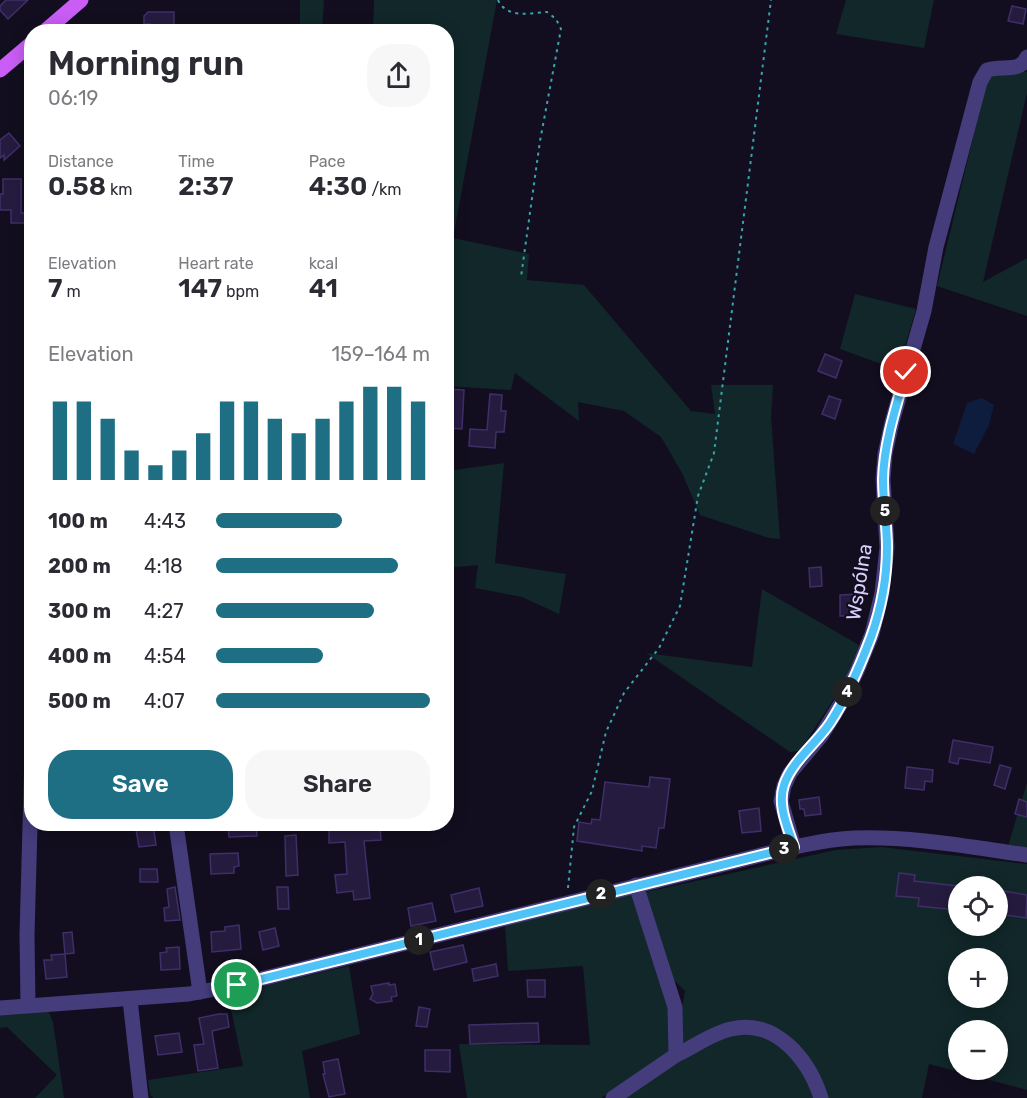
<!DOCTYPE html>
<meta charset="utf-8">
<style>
:root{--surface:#fff;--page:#f7f7f7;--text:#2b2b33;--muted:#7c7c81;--accent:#1e6e84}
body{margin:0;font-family:Rubik,sans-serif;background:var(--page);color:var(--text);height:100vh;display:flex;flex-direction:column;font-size:22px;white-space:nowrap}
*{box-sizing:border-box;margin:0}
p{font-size:20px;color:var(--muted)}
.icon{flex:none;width:33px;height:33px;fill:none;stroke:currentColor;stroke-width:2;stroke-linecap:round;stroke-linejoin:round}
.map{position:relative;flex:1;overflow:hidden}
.side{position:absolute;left:24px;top:24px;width:430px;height:807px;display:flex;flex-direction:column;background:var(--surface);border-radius:24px;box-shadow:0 3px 15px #0003}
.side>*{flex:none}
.buttons{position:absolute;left:948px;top:876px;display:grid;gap:12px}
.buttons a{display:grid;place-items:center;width:60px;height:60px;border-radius:50%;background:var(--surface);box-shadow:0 3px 15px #0003;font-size:30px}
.pin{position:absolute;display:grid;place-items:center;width:51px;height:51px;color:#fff;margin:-26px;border:3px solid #fff;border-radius:50%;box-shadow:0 2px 6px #0007}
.km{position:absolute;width:30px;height:30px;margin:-15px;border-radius:50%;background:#222;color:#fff;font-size:16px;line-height:30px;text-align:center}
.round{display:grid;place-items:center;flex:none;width:63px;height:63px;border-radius:24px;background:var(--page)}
.summary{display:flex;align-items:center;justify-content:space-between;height:102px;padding:0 24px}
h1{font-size:33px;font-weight:600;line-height:45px}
.stats{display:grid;grid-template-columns:repeat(3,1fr);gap:9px;height:102px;padding:6px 24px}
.stats div{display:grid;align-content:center}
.stats b{font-size:26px;font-weight:600}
.stats small{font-size:16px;font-weight:400}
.stats p{font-size:16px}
.chart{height:168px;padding:12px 24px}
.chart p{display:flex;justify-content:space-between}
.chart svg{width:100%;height:108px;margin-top:6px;stroke:var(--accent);stroke-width:6}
.button{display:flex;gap:12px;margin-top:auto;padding:12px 24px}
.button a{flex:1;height:69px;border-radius:24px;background:var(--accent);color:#fff;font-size:24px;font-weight:600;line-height:69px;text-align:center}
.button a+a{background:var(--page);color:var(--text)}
ul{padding:0 24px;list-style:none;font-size:20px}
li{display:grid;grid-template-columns:96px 72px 1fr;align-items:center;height:45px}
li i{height:15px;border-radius:8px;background:var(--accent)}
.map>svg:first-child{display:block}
.green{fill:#112729;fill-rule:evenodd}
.water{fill:#0e1c3e}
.building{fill:#251b3f;stroke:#3f2f69;stroke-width:1.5}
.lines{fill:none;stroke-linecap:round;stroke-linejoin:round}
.path{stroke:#35a7aa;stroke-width:2;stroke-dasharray:3 4.5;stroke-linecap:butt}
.minor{stroke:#443c7b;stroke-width:15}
.major{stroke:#c95df5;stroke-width:15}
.route-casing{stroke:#fff;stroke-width:12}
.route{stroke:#4fc3f7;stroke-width:8}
.labels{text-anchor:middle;stroke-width:4.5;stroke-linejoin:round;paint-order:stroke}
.street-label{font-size:20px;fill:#d8cffc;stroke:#120e1f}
</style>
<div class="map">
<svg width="1027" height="1098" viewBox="0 0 1027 1098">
<rect width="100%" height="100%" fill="#120e1f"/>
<g class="green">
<path d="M300 0H324L322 31H300Z"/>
<path d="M374 0H497L453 238 529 254 527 280 584 285 691 411 715 414 711 385H773L771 417 780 539 769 538 700 515 682 473 661 437 624 411 578 402 579 421 515 373 511 390 447 386V32L373 31Z"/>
<path d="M846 0H934L924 48 836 34Z"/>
<path d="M1027 72V93L983 282 1027 258V316L937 286 987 81 996 73Z"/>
<path d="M855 294 916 309 898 370 840 349Z"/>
<path d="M504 463 495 563 566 574 559 614 522 597 475 588 478 565 447 568V471Z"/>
<path d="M762 589 859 645 844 683 800 751 790 752 646 653 752 667Z"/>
<path d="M1027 783V848L1008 846Z"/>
<path d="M881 847 1027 864V1090L929 1064 922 1098H623L676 1044 685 991 674 980 646 892 836 850ZM958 886H998V926H958ZM958 958H998V998H958ZM958 1030H998V1070H958Z"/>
<path d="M632 893 671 1009 670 1053 601 1098H467L459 1044 590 1045 583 966 508 971 505 926Z"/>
<path d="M349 966 360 1034 302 1051 310 1098H153L150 1094 148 1080 243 1066 228 995Z"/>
<path d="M48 1010 53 1022 64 1098H35L57 1075 7 1027 0 1028V1013Z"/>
</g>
<path class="water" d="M982 398 994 405 989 425 974 454 953 444 967 403Z"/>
<g class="building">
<path d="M6 0H28L8 19 0 10V6Z"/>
<path d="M1012 6 1026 9 1023 24 1008 21Z"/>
<path d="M148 12H174V32H150V24H144V16Z"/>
<path d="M9 133 20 146 4 160V155L0 158V140Z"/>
<path d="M3 179H21V213H25V223H11V210H0V194H3Z"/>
<path d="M825 354 842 361 836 378 818 371Z"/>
<path d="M447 389 464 390 462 429 448 428Z"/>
<path d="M490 394 502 395 501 411H506L504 432H496L495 448 469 446 470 429 487 430Z"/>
<path d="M829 396 841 400 835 419 822 414Z"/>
<path d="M821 567 822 586 810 587 809 568Z"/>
<path d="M859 594V616H840V595Z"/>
<path d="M953 740 993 747 990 763 959 758 958 764 949 762Z"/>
<path d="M1000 765 1011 768 1005 789 994 785Z"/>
<path d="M907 767 933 770 932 782 925 781 924 790 905 788Z"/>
<path d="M650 777 670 779 664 828H659L656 848 642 846V851L577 841 579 822 591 824 592 819 600 820 605 782 649 787Z"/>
<path d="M819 797 821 814 805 816 804 809H800L799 800Z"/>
<path d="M1019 799 1027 802V817L1015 814Z"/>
<path d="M759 808 761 831 742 833 739 811Z"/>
<path d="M135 824H153L156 845 139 847Z"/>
<path d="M228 824H256L257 836 229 837Z"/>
<path d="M380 826 381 840 364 841 370 898 354 900 353 891 337 893 335 875 347 874 345 842 329 843V829Z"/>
<path d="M296 835 298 875 286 876 285 836Z"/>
<path d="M238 853 239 866 234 867V873L211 874 210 854Z"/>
<path d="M140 869H157L158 882H140Z"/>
<path d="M899 873 915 875 914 881 958 886 957 910 918 906 919 898 896 896Z"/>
<path d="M175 887 180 920 165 921 164 908 169 907 167 889Z"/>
<path d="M277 887H288L289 909H278Z"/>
<path d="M479 888 483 906 455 912 451 895Z"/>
<path d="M998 890 1027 895 1026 918 998 914Z"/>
<path d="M432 903 436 921 411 926 408 908Z"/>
<path d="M239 925 241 949 212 952 211 932 225 931V927Z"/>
<path d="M275 928 279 946 263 950 259 932Z"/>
<path d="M72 932 74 953 65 954 63 933Z"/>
<path d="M463 945 467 962 434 970 430 952Z"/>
<path d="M179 947 180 969 161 970 160 953 167 952 166 948Z"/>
<path d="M65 954 67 977 46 979 44 960H52L51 955Z"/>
<path d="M496 964 498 976 474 981 472 969Z"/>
<path d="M527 980H545V997H528Z"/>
<path d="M389 983V985L395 984 397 996 391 997 392 1001 377 1003 370 999 373 994 371 986Z"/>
<path d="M419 1007 430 1009 427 1027 416 1026Z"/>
<path d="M219 1014H227L229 1027 212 1031 218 1068 198 1071 194 1045 204 1044 199 1018Z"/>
<path d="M538 1023 539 1042 470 1044 469 1025Z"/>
<path d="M179 1033 182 1052 158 1055 155 1036Z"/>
<path d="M425 1050H450V1072L425 1071Z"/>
<path d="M338 1059 345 1094 329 1097 323 1074H325L323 1062Z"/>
</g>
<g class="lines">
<g class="path">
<path d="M498 0C507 19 529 13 547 12L556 19 561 29 540 141 521 277"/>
<path d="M568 888 574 827 592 791 606 732 624 693 659 648 680 606 698 496 714 453 771 0"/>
</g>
<g class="minor">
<path d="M32 495V520"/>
<path d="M176 824 200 992"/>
<path d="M794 847 781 801 784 786 790 773 821 736 840 705 857 671 872 634 882 593 887 547 883 479 885 454 892 422 924 311 936 247 980 82 987 70C1002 65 1021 73 1027 57"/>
<path d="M130 1000 141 1098"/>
<path d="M28 1005 27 935 32 753"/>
<path d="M0 1008 189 994 237 985 777 851C802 845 828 839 854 838 912 836 970 847 1027 855"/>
<path d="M676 1055C694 1047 712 1033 731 1029 776 1018 809 1060 821 1098"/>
<path d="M613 1098 676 1055 675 1007 636 885"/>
</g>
<g class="major">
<path d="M44 32 81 0"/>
<path d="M0 70 32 43"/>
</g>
</g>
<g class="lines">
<g class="route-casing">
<path id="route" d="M237 985 794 847C788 828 777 805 784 785 792 761 816 744 830 723 847 697 860 666 871 637 881 609 887 577 887 547 887 525 883 502 883 479 884 443 896 407 906 372"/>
</g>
<use href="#route" class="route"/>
</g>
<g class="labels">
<g class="street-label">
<text transform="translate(859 582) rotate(-81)" y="7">Wspólna</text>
</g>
</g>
</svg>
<div class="buttons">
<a><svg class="icon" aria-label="locate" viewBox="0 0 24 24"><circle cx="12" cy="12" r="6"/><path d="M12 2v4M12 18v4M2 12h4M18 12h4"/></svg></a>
<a>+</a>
<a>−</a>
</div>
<div class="pin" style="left:237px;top:985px;background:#1e9e55"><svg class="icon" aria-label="arrive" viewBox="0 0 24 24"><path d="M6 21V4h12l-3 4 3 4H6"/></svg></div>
<div class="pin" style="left:906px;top:372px;background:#d93025"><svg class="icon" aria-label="check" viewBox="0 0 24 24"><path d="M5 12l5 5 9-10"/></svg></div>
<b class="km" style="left:419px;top:940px">1</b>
<b class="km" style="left:601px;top:894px">2</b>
<b class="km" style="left:784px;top:849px">3</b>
<b class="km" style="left:847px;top:692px">4</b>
<b class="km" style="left:885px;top:511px">5</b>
<section class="side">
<div class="summary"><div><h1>Morning run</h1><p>06:19</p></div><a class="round"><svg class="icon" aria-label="share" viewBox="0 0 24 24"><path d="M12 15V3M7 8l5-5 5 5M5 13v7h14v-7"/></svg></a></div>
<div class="stats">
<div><p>Distance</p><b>0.58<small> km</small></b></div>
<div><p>Time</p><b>2:37</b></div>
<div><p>Pace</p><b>4:30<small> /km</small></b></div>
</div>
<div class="stats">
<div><p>Elevation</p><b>7<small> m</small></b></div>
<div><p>Heart rate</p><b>147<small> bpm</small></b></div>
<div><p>kcal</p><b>41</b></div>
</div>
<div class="chart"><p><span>Elevation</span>159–164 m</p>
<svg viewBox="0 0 160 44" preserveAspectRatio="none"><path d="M5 44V12M15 44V12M25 44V19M35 44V32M45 44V38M55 44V32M65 44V25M75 44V12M85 44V12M95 44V19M105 44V25M115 44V19M125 44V12M135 44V6M145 44V6M155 44V12"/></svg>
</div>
<ul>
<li><b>100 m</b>4:43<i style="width:59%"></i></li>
<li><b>200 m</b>4:18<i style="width:85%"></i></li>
<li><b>300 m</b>4:27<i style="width:74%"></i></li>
<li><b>400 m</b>4:54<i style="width:50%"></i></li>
<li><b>500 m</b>4:07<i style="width:100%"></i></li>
</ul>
<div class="button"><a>Save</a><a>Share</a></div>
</section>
</div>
